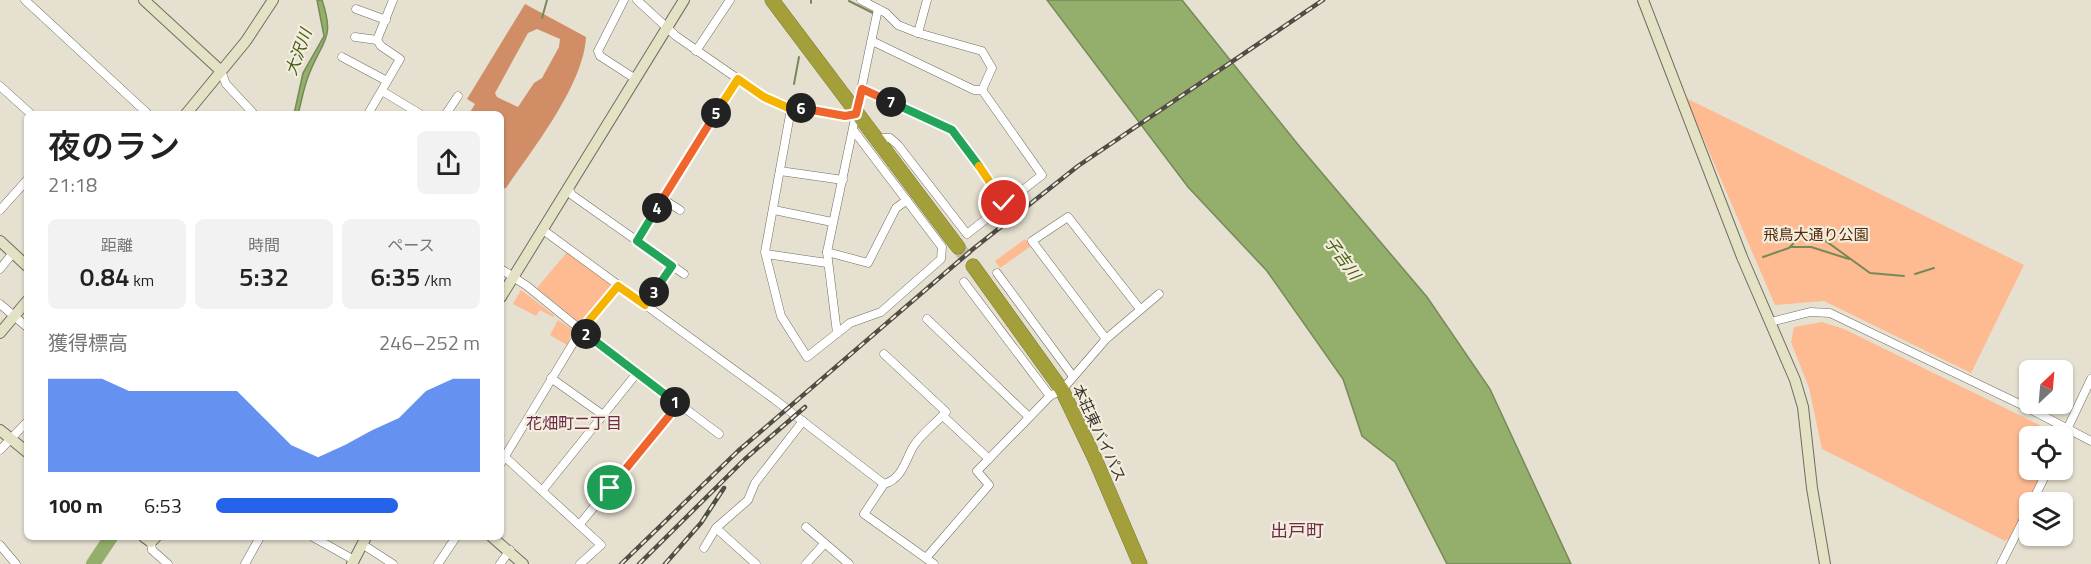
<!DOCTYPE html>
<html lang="ja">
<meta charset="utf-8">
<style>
:root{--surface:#fff;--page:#f2f2f2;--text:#222;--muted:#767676;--accent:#2563eb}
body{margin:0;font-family:"Titillium Web","Noto Sans JP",sans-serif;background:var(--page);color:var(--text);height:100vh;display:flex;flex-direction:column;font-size:22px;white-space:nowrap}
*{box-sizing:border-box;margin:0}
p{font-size:20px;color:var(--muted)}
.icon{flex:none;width:33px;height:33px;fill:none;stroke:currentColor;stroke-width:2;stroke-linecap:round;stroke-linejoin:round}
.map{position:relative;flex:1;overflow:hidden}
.details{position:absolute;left:24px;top:111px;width:480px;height:429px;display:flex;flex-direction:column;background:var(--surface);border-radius:9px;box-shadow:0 2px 4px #0004}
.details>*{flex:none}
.needle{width:39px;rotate:26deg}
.controls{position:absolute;left:2019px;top:360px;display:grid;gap:12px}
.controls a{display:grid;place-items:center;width:54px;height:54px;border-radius:9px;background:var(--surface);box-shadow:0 2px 4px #0004;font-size:30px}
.pin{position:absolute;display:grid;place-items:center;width:51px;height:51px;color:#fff;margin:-26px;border:3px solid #fff;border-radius:50%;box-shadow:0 2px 6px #0007}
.km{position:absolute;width:30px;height:30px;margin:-15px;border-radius:50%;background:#222;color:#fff;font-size:16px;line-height:30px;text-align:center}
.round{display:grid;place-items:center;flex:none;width:63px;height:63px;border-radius:9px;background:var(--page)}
.summary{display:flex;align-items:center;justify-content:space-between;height:102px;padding:0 24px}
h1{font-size:33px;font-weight:600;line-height:45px}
.metrics{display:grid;grid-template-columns:repeat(3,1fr);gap:9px;height:102px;padding:6px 24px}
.metrics div{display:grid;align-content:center;border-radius:9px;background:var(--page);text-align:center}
.metrics b{font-size:26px;font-weight:600}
.metrics small{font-size:16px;font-weight:400}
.metrics p{font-size:16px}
.chart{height:168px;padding:12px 24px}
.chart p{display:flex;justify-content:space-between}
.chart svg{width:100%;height:108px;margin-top:6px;fill:var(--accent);opacity:.7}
ul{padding:0 24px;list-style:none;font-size:20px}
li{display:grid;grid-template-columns:96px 72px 1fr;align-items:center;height:45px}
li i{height:15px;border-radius:8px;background:var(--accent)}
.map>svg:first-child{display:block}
.green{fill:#feba91}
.forest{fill:#d18e66;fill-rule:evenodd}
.water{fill:#93af6b;stroke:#768958;stroke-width:1.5}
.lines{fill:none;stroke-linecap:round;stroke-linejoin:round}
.stream{stroke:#768958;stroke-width:2}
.river{stroke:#93af6b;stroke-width:14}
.highway-tunnel{stroke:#c2bdaf;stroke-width:14;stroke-dasharray:14 7;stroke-linecap:butt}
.street-casing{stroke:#726d5f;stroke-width:9}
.secondary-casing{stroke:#726d5f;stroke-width:12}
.highway-casing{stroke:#7c7935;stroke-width:15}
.street{stroke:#fff;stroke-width:8}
.secondary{stroke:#e3e2c4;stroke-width:10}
.highway{stroke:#a3a03b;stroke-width:14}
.rail-casing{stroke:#504d45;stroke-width:4.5}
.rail{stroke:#f3eddd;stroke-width:2;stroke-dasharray:7;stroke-linecap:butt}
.split-1-casing{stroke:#fff;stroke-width:12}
.split-2-casing{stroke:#fff;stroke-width:12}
.split-3-casing{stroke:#fff;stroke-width:12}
.split-4-casing{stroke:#fff;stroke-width:12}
.split-5-casing{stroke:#fff;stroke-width:12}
.split-6-casing{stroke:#fff;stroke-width:12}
.split-7-casing{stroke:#fff;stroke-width:12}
.split-8-casing{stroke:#fff;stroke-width:12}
.split-9-casing{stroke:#fff;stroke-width:12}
.split-1{stroke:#f0652b;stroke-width:8}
.split-2{stroke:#22a559;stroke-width:8}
.split-3{stroke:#f5b400;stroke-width:8}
.split-4{stroke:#22a559;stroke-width:8}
.split-5{stroke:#f0652b;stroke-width:8}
.split-6{stroke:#f5b400;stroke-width:8}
.split-7{stroke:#f0652b;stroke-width:8}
.split-8{stroke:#22a559;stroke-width:8}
.split-9{stroke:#f5b400;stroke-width:8}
.labels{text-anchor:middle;stroke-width:4.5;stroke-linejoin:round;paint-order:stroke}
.park-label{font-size:15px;fill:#532708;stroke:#f3eddd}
.street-label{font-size:15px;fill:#34312b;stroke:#f3eddd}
.water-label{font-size:16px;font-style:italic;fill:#445c13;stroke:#f3eddd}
.neighbourhood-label{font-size:16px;fill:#6d2b48;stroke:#f3eddd}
.quarter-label{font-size:18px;fill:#6d2b48;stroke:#f3eddd}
</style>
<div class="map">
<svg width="2091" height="564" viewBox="0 0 2091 564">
<rect width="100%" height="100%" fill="#e6e0d0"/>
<g class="green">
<path d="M1686 98 2024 265 1971 373 1824 301 1775 305Z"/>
<path d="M1025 239 1031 246 1000 268 995 261Z"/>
<path d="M568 251 611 285V289L585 322 580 323 537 288Z"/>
<path d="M521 290 554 315 553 317 540 310 536 316 513 304Z"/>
<path d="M558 320 573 330 567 345 550 335Z"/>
<path d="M1822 322 1844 329 2062 436H2030V470H2045L2009 539 2005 541 1822 449 1809 388 1791 342 1794 327Z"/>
</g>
<path class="forest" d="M525 4 586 37C584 84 533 149 506 188L501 189V114H469L475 104 467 99ZM537 29 560 39 559 47 542 78 534 83 518 107 497 97 495 93 528 33Z"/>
<g class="water">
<path d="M317 0H322C335 39 323 39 310 72 304 85 302 100 298 114H294L303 73 324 36Z"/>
<path d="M1047 0H1182L1300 147 1427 297 1490 389 1571 564H1447L1395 462 1362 436 1343 379 1267 271 1188 187Z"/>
</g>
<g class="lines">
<g class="stream">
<path d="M849 1 875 14"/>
<path d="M811 3V0"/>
<path d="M542 18 547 0"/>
<path d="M794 84 799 57"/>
<path d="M1791 247H1811L1849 259"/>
<path d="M1763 257 1789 248 1804 232 1812 231 1870 273 1904 276"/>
<path d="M1915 274 1934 268"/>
</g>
<path class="river" d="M93 564 111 537"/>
<path class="highway-tunnel" d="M958 247 973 266"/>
<g class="street-casing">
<g id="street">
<path d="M25 0 148 114"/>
<path d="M624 0 598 51 600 56 634 78"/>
<path d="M637 0 676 36 764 97 791 109 797 107 845 116 856 114"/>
<path d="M861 0 886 13 898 25 918 33 982 51 992 68 982 90"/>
<path d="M356 9 386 20"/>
<path d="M918 33 927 0"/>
<path d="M355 37 377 40"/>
<path d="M872 41 974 90H982L1042 175 967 234 898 145 890 138H876"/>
<path d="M696 51 730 0"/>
<path d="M342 57 387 81"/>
<path d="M221 71 226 84 254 114"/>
<path d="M0 86 31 114"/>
<path d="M863 89 952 130 1004 203"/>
<path d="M382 91 420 114"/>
<path d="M791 109 765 252 781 316 807 357 850 323 881 312 941 259 942 247 854 131"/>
<path d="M368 114 400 59 381 46 377 40 393 0"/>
<path d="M446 114 458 96"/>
<path d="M780 171 843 180"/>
<path d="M568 188 572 195 684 274"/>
<path d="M663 199 680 210"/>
<path d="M0 210 27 180"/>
<path d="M774 210 832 222"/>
<path d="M543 230 774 399 884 484"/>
<path d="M637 241 738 79"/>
<path d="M827 252 868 263 896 208 907 200"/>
<path d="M766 254 827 263"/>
<path d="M0 269 13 253"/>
<path d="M501 269 527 286 581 330 719 434"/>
<path d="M997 273 1072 375"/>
<path d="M964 282 1050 396"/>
<path d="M0 304 27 327"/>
<path d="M645 305 672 266"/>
<path d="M927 319 1029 417"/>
<path d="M1771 322 1810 312 1830 313 2026 407 2091 441"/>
<path d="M837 333 827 252 878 9"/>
<path d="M1106 339 1032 241 1068 217 1140 309"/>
<path d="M884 354 946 412C936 423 920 435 913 447 905 461 902 479 884 484L864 514 934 564"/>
<path d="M551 378 603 415"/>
<path d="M943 416 989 459"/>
<path d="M2062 440 2091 379"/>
<path d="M0 450 27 422"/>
<path d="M505 457 601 545 580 564"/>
<path d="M501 463 581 330 618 286"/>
<path d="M542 491 637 373"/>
<path d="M2032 502 2048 470"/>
<path d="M580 524 678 405"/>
<path d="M806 527 849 564"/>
<path d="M716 528 748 500 755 483 803 421"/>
<path d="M313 537 354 560"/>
<path d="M151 542 152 550 168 564"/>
<path d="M362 544 393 564"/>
<path d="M0 545 16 564"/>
<path d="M704 548 716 528 756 564"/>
<path d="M926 558 989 485 977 471 1050 396 1062 390 1106 339 1159 294"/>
<path d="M245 564 260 537"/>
<path d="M438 564 456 537"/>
<path d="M500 564 510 550"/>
<path d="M806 564 824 544"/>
<path d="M2001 564 2030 507"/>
</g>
</g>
<g class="secondary-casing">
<g id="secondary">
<path d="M144 0 221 71"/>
<path d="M1643 0 1742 257 1795 380 1803 407 1812 488 1825 564"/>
<path d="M186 114 246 41 273 0"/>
<path d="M0 241 27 266"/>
<path d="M501 297 684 0"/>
<path d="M0 333 27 301"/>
<path d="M0 430 27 452"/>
<path d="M144 537 151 542 156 537"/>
<path d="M492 537 523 564"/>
<path d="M352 564 366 537"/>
</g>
</g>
<g class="highway-casing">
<g id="highway">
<path d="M772 0 958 247"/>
<path d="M973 266 1062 390 1095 459 1140 564"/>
</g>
</g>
<use href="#street" class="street"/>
<use href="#secondary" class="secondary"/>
<use href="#highway" class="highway"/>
<g class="rail-casing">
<g id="rail">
<path d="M621 564 738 451 973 249 1078 166 1323 0"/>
<path d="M639 564 745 459 805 407"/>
<path d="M665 564 701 523 724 488"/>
</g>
</g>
<use href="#rail" class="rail"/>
</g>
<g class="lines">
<g class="split-1-casing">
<path id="split-1" d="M610 488 678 405 675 402"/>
</g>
<g class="split-2-casing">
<path id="split-2" d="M586 334 675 402"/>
</g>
<g class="split-3-casing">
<path id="split-3" d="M586 334 581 330 618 286 645 305 654 292"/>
</g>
<g class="split-4-casing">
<path id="split-4" d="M654 292 672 266 637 241 657 208"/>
</g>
<g class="split-5-casing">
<path id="split-5" d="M657 208 716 113"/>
</g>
<g class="split-6-casing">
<path id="split-6" d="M716 113 738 79 764 97 791 109 801 108"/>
</g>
<g class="split-7-casing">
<path id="split-7" d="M801 108 845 116 856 114 862 89 891 102"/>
</g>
<g class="split-8-casing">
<path id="split-8" d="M891 102 952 130 979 166"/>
</g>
<g class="split-9-casing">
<path id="split-9" d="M979 166 1004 203"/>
</g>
<use href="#split-1" class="split-1"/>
<use href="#split-2" class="split-2"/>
<use href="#split-3" class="split-3"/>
<use href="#split-4" class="split-4"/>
<use href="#split-5" class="split-5"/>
<use href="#split-6" class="split-6"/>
<use href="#split-7" class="split-7"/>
<use href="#split-8" class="split-8"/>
<use href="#split-9" class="split-9"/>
</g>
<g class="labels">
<g class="park-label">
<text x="1816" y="240">飛鳥大通り公園</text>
</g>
<g class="street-label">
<text transform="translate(1099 433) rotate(65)" y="5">本荘東バイパス</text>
</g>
<g class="water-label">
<text transform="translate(298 52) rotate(-70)" y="6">大沢川</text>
<text transform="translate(1343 258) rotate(54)" y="6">子吉川</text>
</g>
<g class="neighbourhood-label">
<text x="574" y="429">花畑町二丁目</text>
</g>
<g class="quarter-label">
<text x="1297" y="537">出戸町</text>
</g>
</g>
</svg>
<div class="controls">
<a><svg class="needle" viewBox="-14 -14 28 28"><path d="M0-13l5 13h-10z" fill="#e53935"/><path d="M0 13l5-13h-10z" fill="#767676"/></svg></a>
<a><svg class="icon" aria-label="locate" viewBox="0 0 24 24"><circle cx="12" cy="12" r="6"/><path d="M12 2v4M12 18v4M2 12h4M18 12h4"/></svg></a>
<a><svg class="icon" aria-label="layers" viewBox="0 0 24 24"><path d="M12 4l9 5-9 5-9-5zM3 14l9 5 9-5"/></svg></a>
</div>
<div class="pin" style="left:610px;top:488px;background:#1e9e55"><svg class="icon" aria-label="arrive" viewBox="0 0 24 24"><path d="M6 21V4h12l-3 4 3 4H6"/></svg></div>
<div class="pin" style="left:1004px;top:203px;background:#d93025"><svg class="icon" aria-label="check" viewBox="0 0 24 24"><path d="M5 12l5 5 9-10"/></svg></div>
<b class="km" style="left:675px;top:402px">1</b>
<b class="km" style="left:586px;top:334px">2</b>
<b class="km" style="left:654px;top:292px">3</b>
<b class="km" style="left:657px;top:208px">4</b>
<b class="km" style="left:716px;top:113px">5</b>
<b class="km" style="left:801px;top:108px">6</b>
<b class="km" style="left:891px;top:102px">7</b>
<section class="details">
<div class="summary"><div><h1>夜のラン</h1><p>21:18</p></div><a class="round"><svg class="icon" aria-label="share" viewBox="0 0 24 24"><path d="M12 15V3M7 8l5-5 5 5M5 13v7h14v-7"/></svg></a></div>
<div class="metrics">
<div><p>距離</p><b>0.84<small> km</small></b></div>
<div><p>時間</p><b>5:32</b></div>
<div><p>ペース</p><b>6:35<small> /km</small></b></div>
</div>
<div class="chart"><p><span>獲得標高</span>246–252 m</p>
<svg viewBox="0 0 160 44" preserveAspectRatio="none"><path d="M0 44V6L10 6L20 6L30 11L40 11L50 11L60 11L70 11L80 22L90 33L100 38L110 33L120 27L130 22L140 11L150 6L160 6V44z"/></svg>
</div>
<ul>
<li><b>100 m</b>6:53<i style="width:69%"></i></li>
</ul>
</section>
</div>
